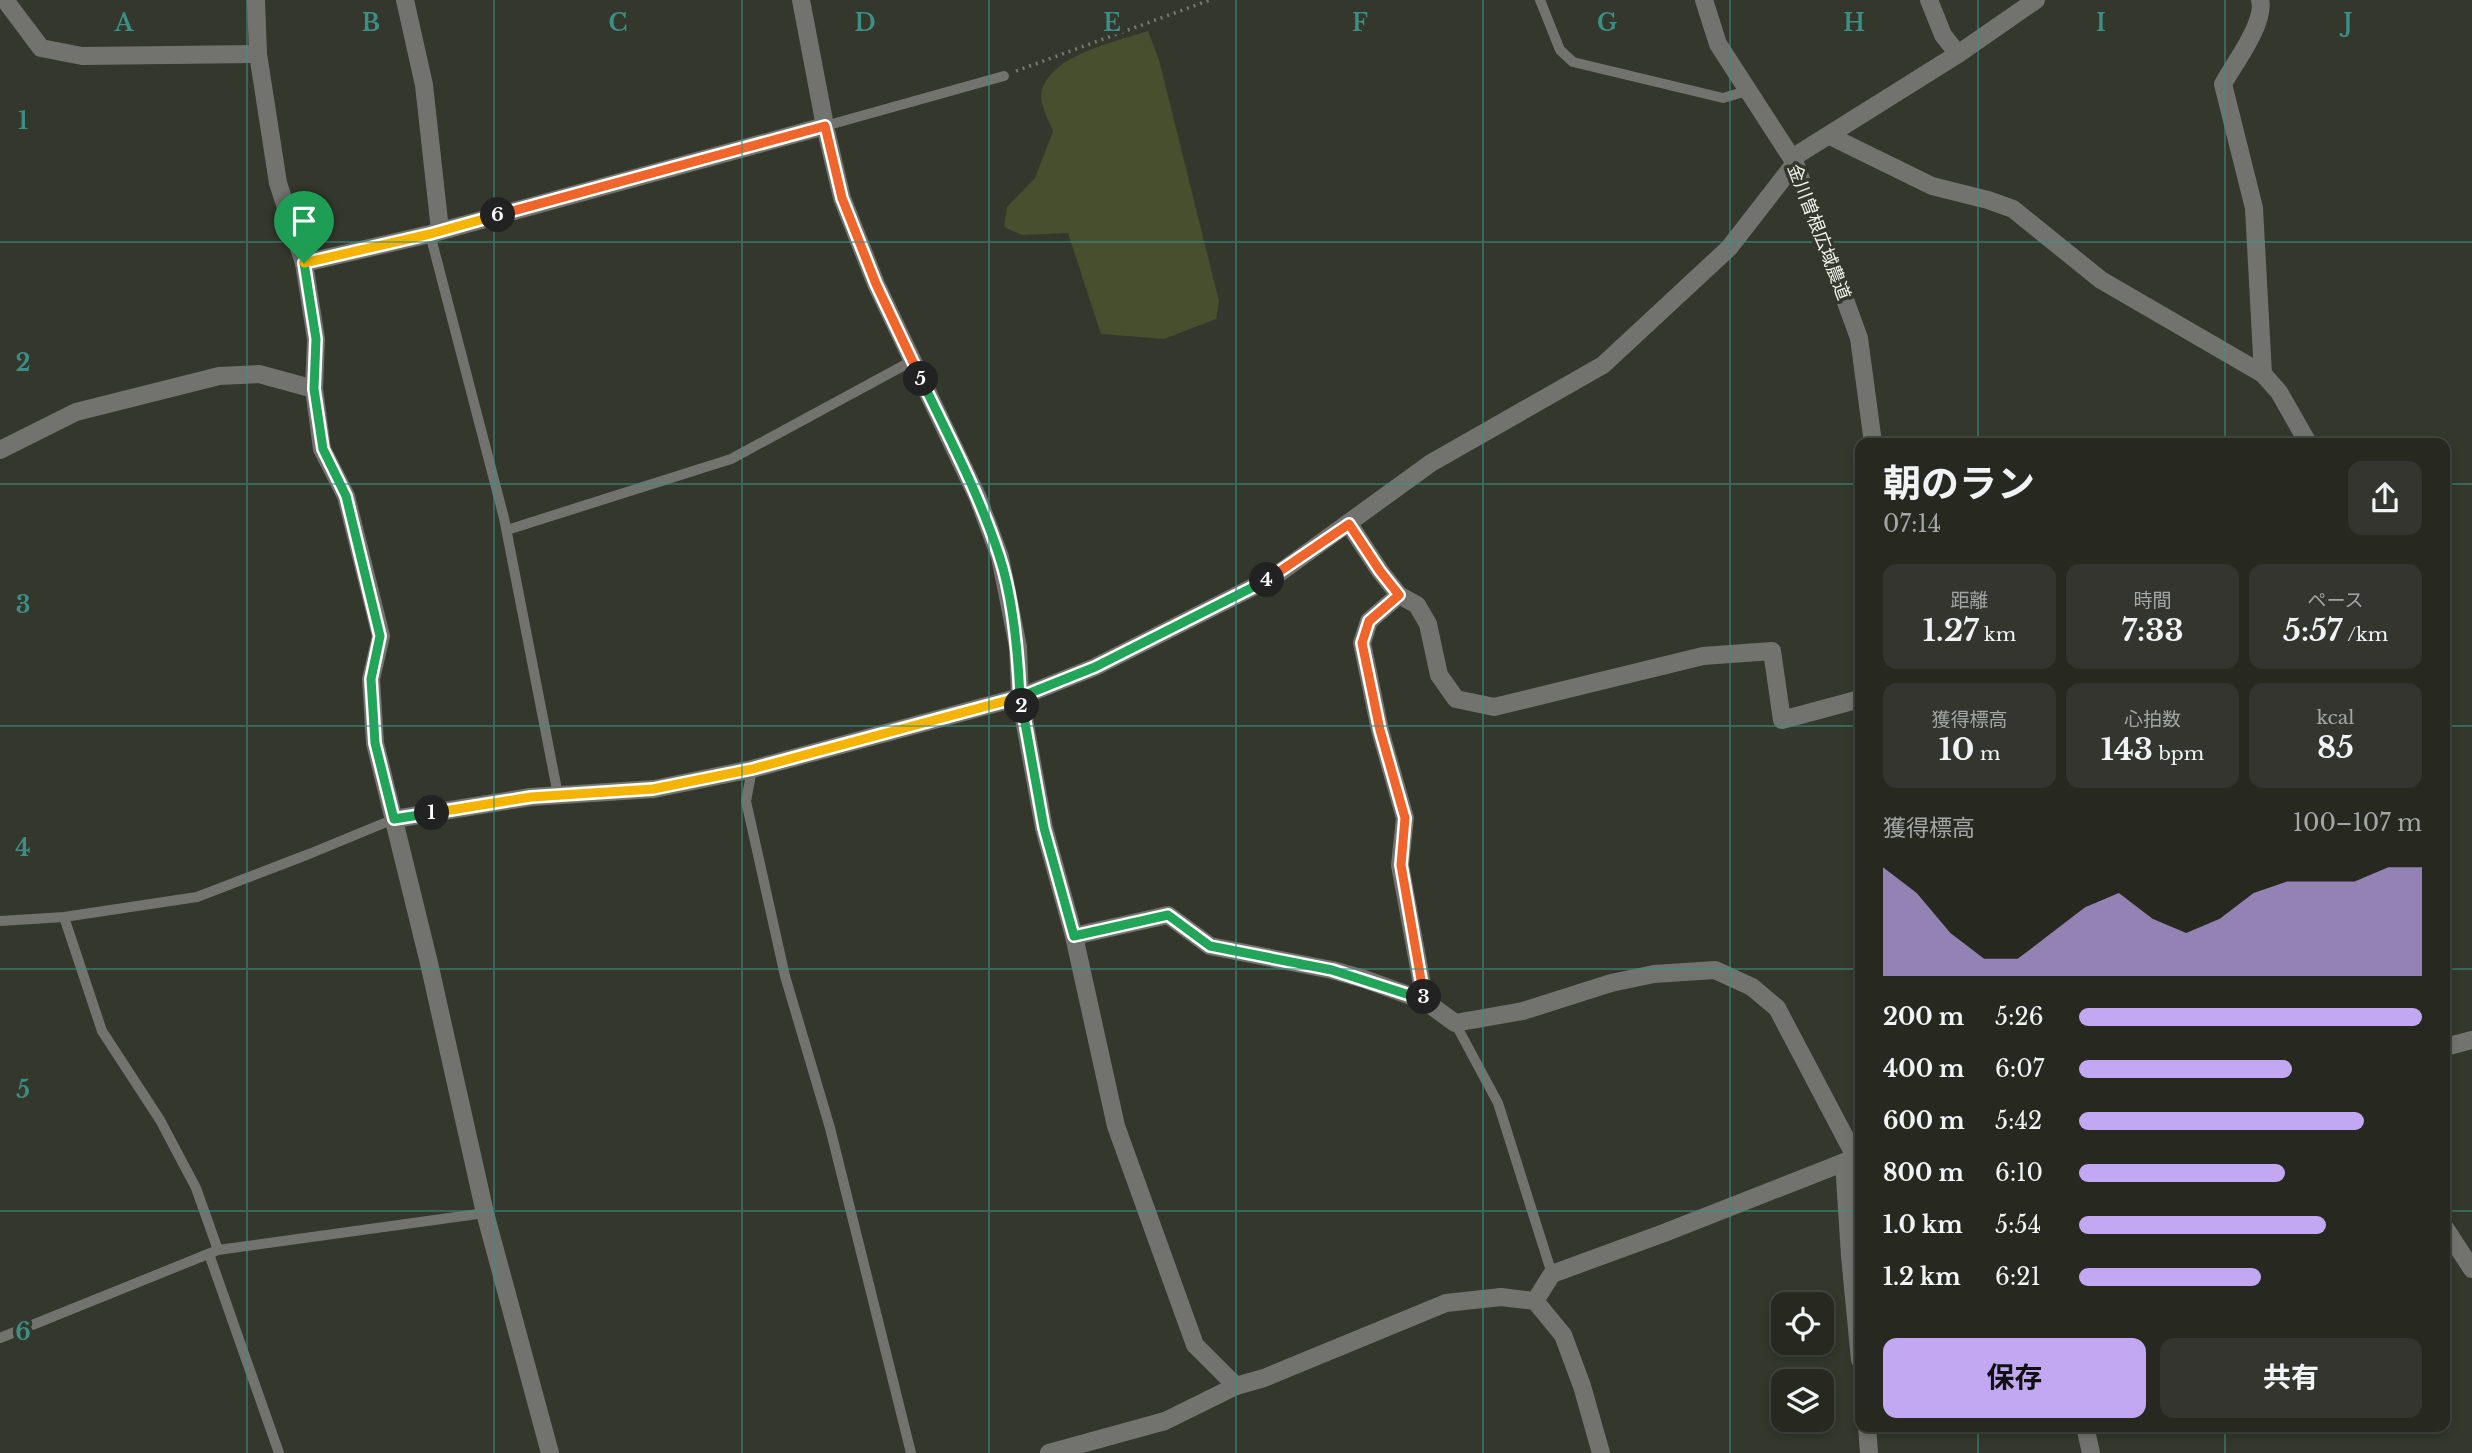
<!DOCTYPE html>
<html lang="ja">
<meta charset="utf-8">
<style>
:root{--surface:#272921;--page:#33352e;--text:#f1f3f6;--muted:#a4a6a5;--line:#43453f;--accent:#c2a8f3}
body{margin:0;font-family:"Libre Baskerville","Noto Sans JP",serif;background:var(--page);color:var(--text);height:100vh;display:flex;flex-direction:column;font-size:26px;white-space:nowrap}
*{box-sizing:border-box;margin:0}
p{font-size:23px;color:var(--muted)}
.icon{flex:none;width:38px;height:38px;fill:none;stroke:currentColor;stroke-width:2;stroke-linecap:round;stroke-linejoin:round}
.map{position:relative;flex:1;overflow:hidden}
.side{position:absolute;left:1855px;top:438px;width:595px;height:994px;display:flex;flex-direction:column;background:var(--surface);border-radius:14px;box-shadow:0 4px 10px #0003,0 0 0 2px var(--line)}
.side>*{flex:none}
.buttons{position:absolute;left:1771px;top:1292px;display:grid;gap:14px}
.buttons a{display:grid;place-items:center;width:63px;height:63px;border-radius:14px;background:var(--surface);box-shadow:0 4px 10px #0003,0 0 0 2px var(--line);font-size:35px}
.pin{position:absolute;display:grid;place-items:center;width:60px;height:60px;color:#fff;margin:-72px -30px;border-radius:50% 50% 50% 0;rotate:-45deg;box-shadow:0 0 7px #0007}
.pin .icon{rotate:45deg}
.km{position:absolute;width:35px;height:35px;margin:-18px;border-radius:50%;background:#222;color:#fff;font-size:19px;line-height:35px;text-align:center}
.round{display:grid;place-items:center;flex:none;width:74px;height:74px;border-radius:14px;background:var(--page)}
.overview{display:flex;align-items:center;justify-content:space-between;height:119px;padding:0 28px}
h1{font-size:38px;font-weight:700;line-height:52px}
.figures{display:grid;grid-template-columns:repeat(3,1fr);gap:10px;height:119px;padding:7px 28px}
.figures div{display:grid;align-content:center;border-radius:14px;background:var(--page);text-align:center}
.figures b{font-size:30px;font-weight:700}
.figures small{font-size:19px;font-weight:400}
.figures p{font-size:19px}
.chart{height:196px;padding:14px 28px}
.chart p{display:flex;justify-content:space-between}
.chart svg{width:100%;height:126px;margin-top:7px;fill:var(--accent);opacity:.7}
.cta{display:flex;gap:14px;margin-top:auto;padding:14px 28px}
.cta a{flex:1;height:80px;border-radius:14px;background:var(--accent);color:#111;font-size:28px;font-weight:700;line-height:80px;text-align:center}
.cta a+a{background:var(--page);color:var(--text)}
ul{padding:0 28px;list-style:none;font-size:23px}
li{display:grid;grid-template-columns:112px 84px 1fr;align-items:center;height:52px}
li i{height:18px;border-radius:9px;background:var(--accent)}
.map>svg:first-child{display:block}
.green{fill:#474f2f}
.lines{fill:none;stroke-linecap:round;stroke-linejoin:round}
.path{stroke:#787a71;stroke-width:3.5;stroke-dasharray:2 5;stroke-linecap:butt}
.service{stroke:#72736e;stroke-width:10}
.minor{stroke:#72736e;stroke-width:18}
.tertiary{stroke:#72736e;stroke-width:18}
.split-1-casing{stroke:#fff;stroke-width:14}
.split-2-casing{stroke:#fff;stroke-width:14}
.split-3-casing{stroke:#fff;stroke-width:14}
.split-4-casing{stroke:#fff;stroke-width:14}
.split-5-casing{stroke:#fff;stroke-width:14}
.split-6-casing{stroke:#fff;stroke-width:14}
.split-7-casing{stroke:#fff;stroke-width:14}
.split-1{stroke:#22a559;stroke-width:9}
.split-2{stroke:#f5b400;stroke-width:9}
.split-3{stroke:#22a559;stroke-width:9}
.split-4{stroke:#f0652b;stroke-width:9}
.split-5{stroke:#22a559;stroke-width:9}
.split-6{stroke:#f0652b;stroke-width:9}
.split-7{stroke:#f5b400;stroke-width:9}
.grid{fill:none;stroke:#3c8f87;stroke-width:2;stroke-opacity:0.55}
.labels{text-anchor:middle;stroke-width:7;stroke-linejoin:round;paint-order:stroke}
.street-label{font-size:18px;fill:#f1f3ec;stroke:#34372c}
.grid-label{font-size:23px;text-anchor:middle;font-weight:bold;fill:#3c8f87;stroke:#34372c;stroke-width:7;stroke-linejoin:round;paint-order:stroke}
</style>
<div class="map">
<svg width="2472" height="1453" viewBox="0 0 2472 1453">
<rect width="100%" height="100%" fill="#34372c"/>
<path class="green" d="M1148 31 1159 60 1219 301 1216 319 1164 339 1101 334 1068 233 1022 235 1004 227 1007 207 1035 178 1053 131C1049 121 1040 105 1041 95 1047 55 1116 42 1148 31Z"/>
<g class="lines">
<path class="path" d="M1016 71 1210 0"/>
<g class="service">
<path d="M1540 0 1560 50 1573 62 1723 98 1747 91"/>
<path d="M825 126 1004 76"/>
<path d="M430 234 504 518 558 795"/>
<path d="M507 530 731 459 912 361"/>
<path d="M752 769 746 801 785 976 830 1128 911 1453"/>
<path d="M64 917 102 1031 160 1120 196 1188 218 1250"/>
<path d="M0 921 64 917 197 897 309 854 394 819"/>
<path d="M1455 1023 1498 1103 1552 1274"/>
<path d="M209 1254 279 1453"/>
<path d="M0 1338 218 1250 485 1213"/>
</g>
<g class="minor">
<path d="M5 0 41 48 82 56 258 54"/>
<path d="M256 0 258 54 278 183 304 263 316 339 314 389 322 449 346 496 381 636 371 679 375 743 429 963 485 1213 550 1453"/>
<path d="M405 0 424 85 440 230"/>
<path d="M1929 0 1943 35 1958 54"/>
<path d="M2260 0C2266 22 2234 64 2223 84L2254 208 2263 374 2279 392 2308 443"/>
<path d="M1830 136 1932 186 1988 200 2013 209 2101 280 2263 374"/>
<path d="M1792 158 1958 54 2036 0"/>
<path d="M304 263 430 234 825 126"/>
<path d="M0 450 76 412 219 376 259 374 314 389"/>
<path d="M1349 524 1380 571 1399 595 1417 605 1428 624 1439 675 1456 699 1494 707 1703 656 1772 651 1782 720 1860 699"/>
<path d="M1399 595 1369 621 1362 643 1380 730 1405 818 1400 865 1425 1001"/>
<path d="M394 819 531 797 654 789 752 769 1020 697 1095 667 1275 576 1431 463 1603 365 1729 248 1795 163"/>
<path d="M1074 936 1168 915 1210 946 1332 970 1364 979 1425 1001 1455 1023 1523 1011 1611 983 1654 974 1715 970 1752 987 1777 1008 1856 1158"/>
<path d="M2445 1047 2472 1040"/>
<path d="M1844 1162 1850 1256 1860 1360"/>
<path d="M2445 1228 2472 1269"/>
<path d="M1535 1301 1552 1274 1664 1233 1860 1156"/>
<path d="M1867 1426 1869 1453"/>
<path d="M1049 1453 1165 1421 1236 1386"/>
</g>
<g class="tertiary">
<path d="M801 0 825 126 842 198 876 284 978 498 1000 557 1018 647 1020 697 1044 828 1074 936 1116 1126 1195 1345 1236 1386 1264 1378 1446 1303 1501 1297 1535 1301 1563 1335 1582 1386 1601 1453"/>
<path d="M1704 0 1718 44 1795 163 1859 338 1873 443"/>
<path d="M2085 1426 2091 1453"/>
</g>
</g>
<g class="lines">
<g class="split-1-casing">
<path id="split-1" d="M304 263 316 339 314 389 323 449 346 496 380 636 371 679 375 743 394 819 432 813"/>
</g>
<g class="split-2-casing">
<path id="split-2" d="M432 813 531 797 653 789 752 769 1020 697 1022 706"/>
</g>
<g class="split-3-casing">
<path id="split-3" d="M1022 706 1044 828 1074 936 1168 915 1210 946 1332 970 1425 1000 1424 997"/>
</g>
<g class="split-4-casing">
<path id="split-4" d="M1267 580 1349 524 1380 571 1399 595 1369 621 1362 643 1380 730 1405 818 1401 865 1424 997"/>
</g>
<g class="split-5-casing">
<path id="split-5" d="M921 379C949 437 979 494 999 555 1013 597 1018 652 1020 697L1095 667 1267 580"/>
</g>
<g class="split-6-casing">
<path id="split-6" d="M498 215 825 126 842 198 876 284 921 379"/>
</g>
<g class="split-7-casing">
<path id="split-7" d="M304 263 430 234 498 215"/>
</g>
<use href="#split-1" class="split-1"/>
<use href="#split-2" class="split-2"/>
<use href="#split-3" class="split-3"/>
<use href="#split-4" class="split-4"/>
<use href="#split-5" class="split-5"/>
<use href="#split-6" class="split-6"/>
<use href="#split-7" class="split-7"/>
</g>
<path class="grid" d="M247 0V1453M494 0V1453M742 0V1453M989 0V1453M1236 0V1453M1483 0V1453M1730 0V1453M1978 0V443M2225 0V443M0 242H2472M0 484H1860M2445 484H2472M0 726H1860M2445 726H2472M0 969H1860M2445 969H2472M0 1211H1860M2445 1211H2472M1978 1426V1453M2225 1426V1453"/>
<g class="labels">
<g class="street-label">
<text transform="translate(1819 232) rotate(69)" y="6">金川曽根広域農道</text>
</g>
</g>
<g class="grid-label">
<text x="124" y="31">A</text>
<text x="371" y="31">B</text>
<text x="618" y="31">C</text>
<text x="865" y="31">D</text>
<text x="1112" y="31">E</text>
<text x="1360" y="31">F</text>
<text x="1607" y="31">G</text>
<text x="1854" y="31">H</text>
<text x="2101" y="31">I</text>
<text x="2348" y="31">J</text>
<text x="23" y="129">1</text>
<text x="23" y="371">2</text>
<text x="23" y="613">3</text>
<text x="23" y="856">4</text>
<text x="23" y="1098">5</text>
<text x="23" y="1340">6</text>
</g>
</svg>
<div class="buttons">
<a><svg class="icon" aria-label="locate" viewBox="0 0 24 24"><circle cx="12" cy="12" r="6"/><path d="M12 2v4M12 18v4M2 12h4M18 12h4"/></svg></a>
<a><svg class="icon" aria-label="layers" viewBox="0 0 24 24"><path d="M12 4l9 5-9 5-9-5zM3 14l9 5 9-5"/></svg></a>
</div>
<div class="pin" style="left:304px;top:263px;background:#1e9e55"><svg class="icon" aria-label="arrive" viewBox="0 0 24 24"><path d="M6 21V4h12l-3 4 3 4H6"/></svg></div>
<b class="km" style="left:432px;top:813px">1</b>
<b class="km" style="left:1022px;top:706px">2</b>
<b class="km" style="left:1424px;top:997px">3</b>
<b class="km" style="left:1267px;top:580px">4</b>
<b class="km" style="left:921px;top:379px">5</b>
<b class="km" style="left:498px;top:215px">6</b>
<section class="side">
<div class="overview"><div><h1>朝のラン</h1><p>07:14</p></div><a class="round"><svg class="icon" aria-label="share" viewBox="0 0 24 24"><path d="M12 15V3M7 8l5-5 5 5M5 13v7h14v-7"/></svg></a></div>
<div class="figures">
<div><p>距離</p><b>1.27<small> km</small></b></div>
<div><p>時間</p><b>7:33</b></div>
<div><p>ペース</p><b>5:57<small> /km</small></b></div>
</div>
<div class="figures">
<div><p>獲得標高</p><b>10<small> m</small></b></div>
<div><p>心拍数</p><b>143<small> bpm</small></b></div>
<div><p>kcal</p><b>85</b></div>
</div>
<div class="chart"><p><span>獲得標高</span>100–107 m</p>
<svg viewBox="0 0 160 44" preserveAspectRatio="none"><path d="M0 44V6L10 15L20 29L30 38L40 38L50 29L60 20L70 15L80 24L90 29L100 24L110 15L120 11L130 11L140 11L150 6L160 6V44z"/></svg>
</div>
<ul>
<li><b>200 m</b>5:26<i style="width:100%"></i></li>
<li><b>400 m</b>6:07<i style="width:62%"></i></li>
<li><b>600 m</b>5:42<i style="width:83%"></i></li>
<li><b>800 m</b>6:10<i style="width:60%"></i></li>
<li><b>1.0 km</b>5:54<i style="width:72%"></i></li>
<li><b>1.2 km</b>6:21<i style="width:53%"></i></li>
</ul>
<div class="cta"><a>保存</a><a>共有</a></div>
</section>
</div>
